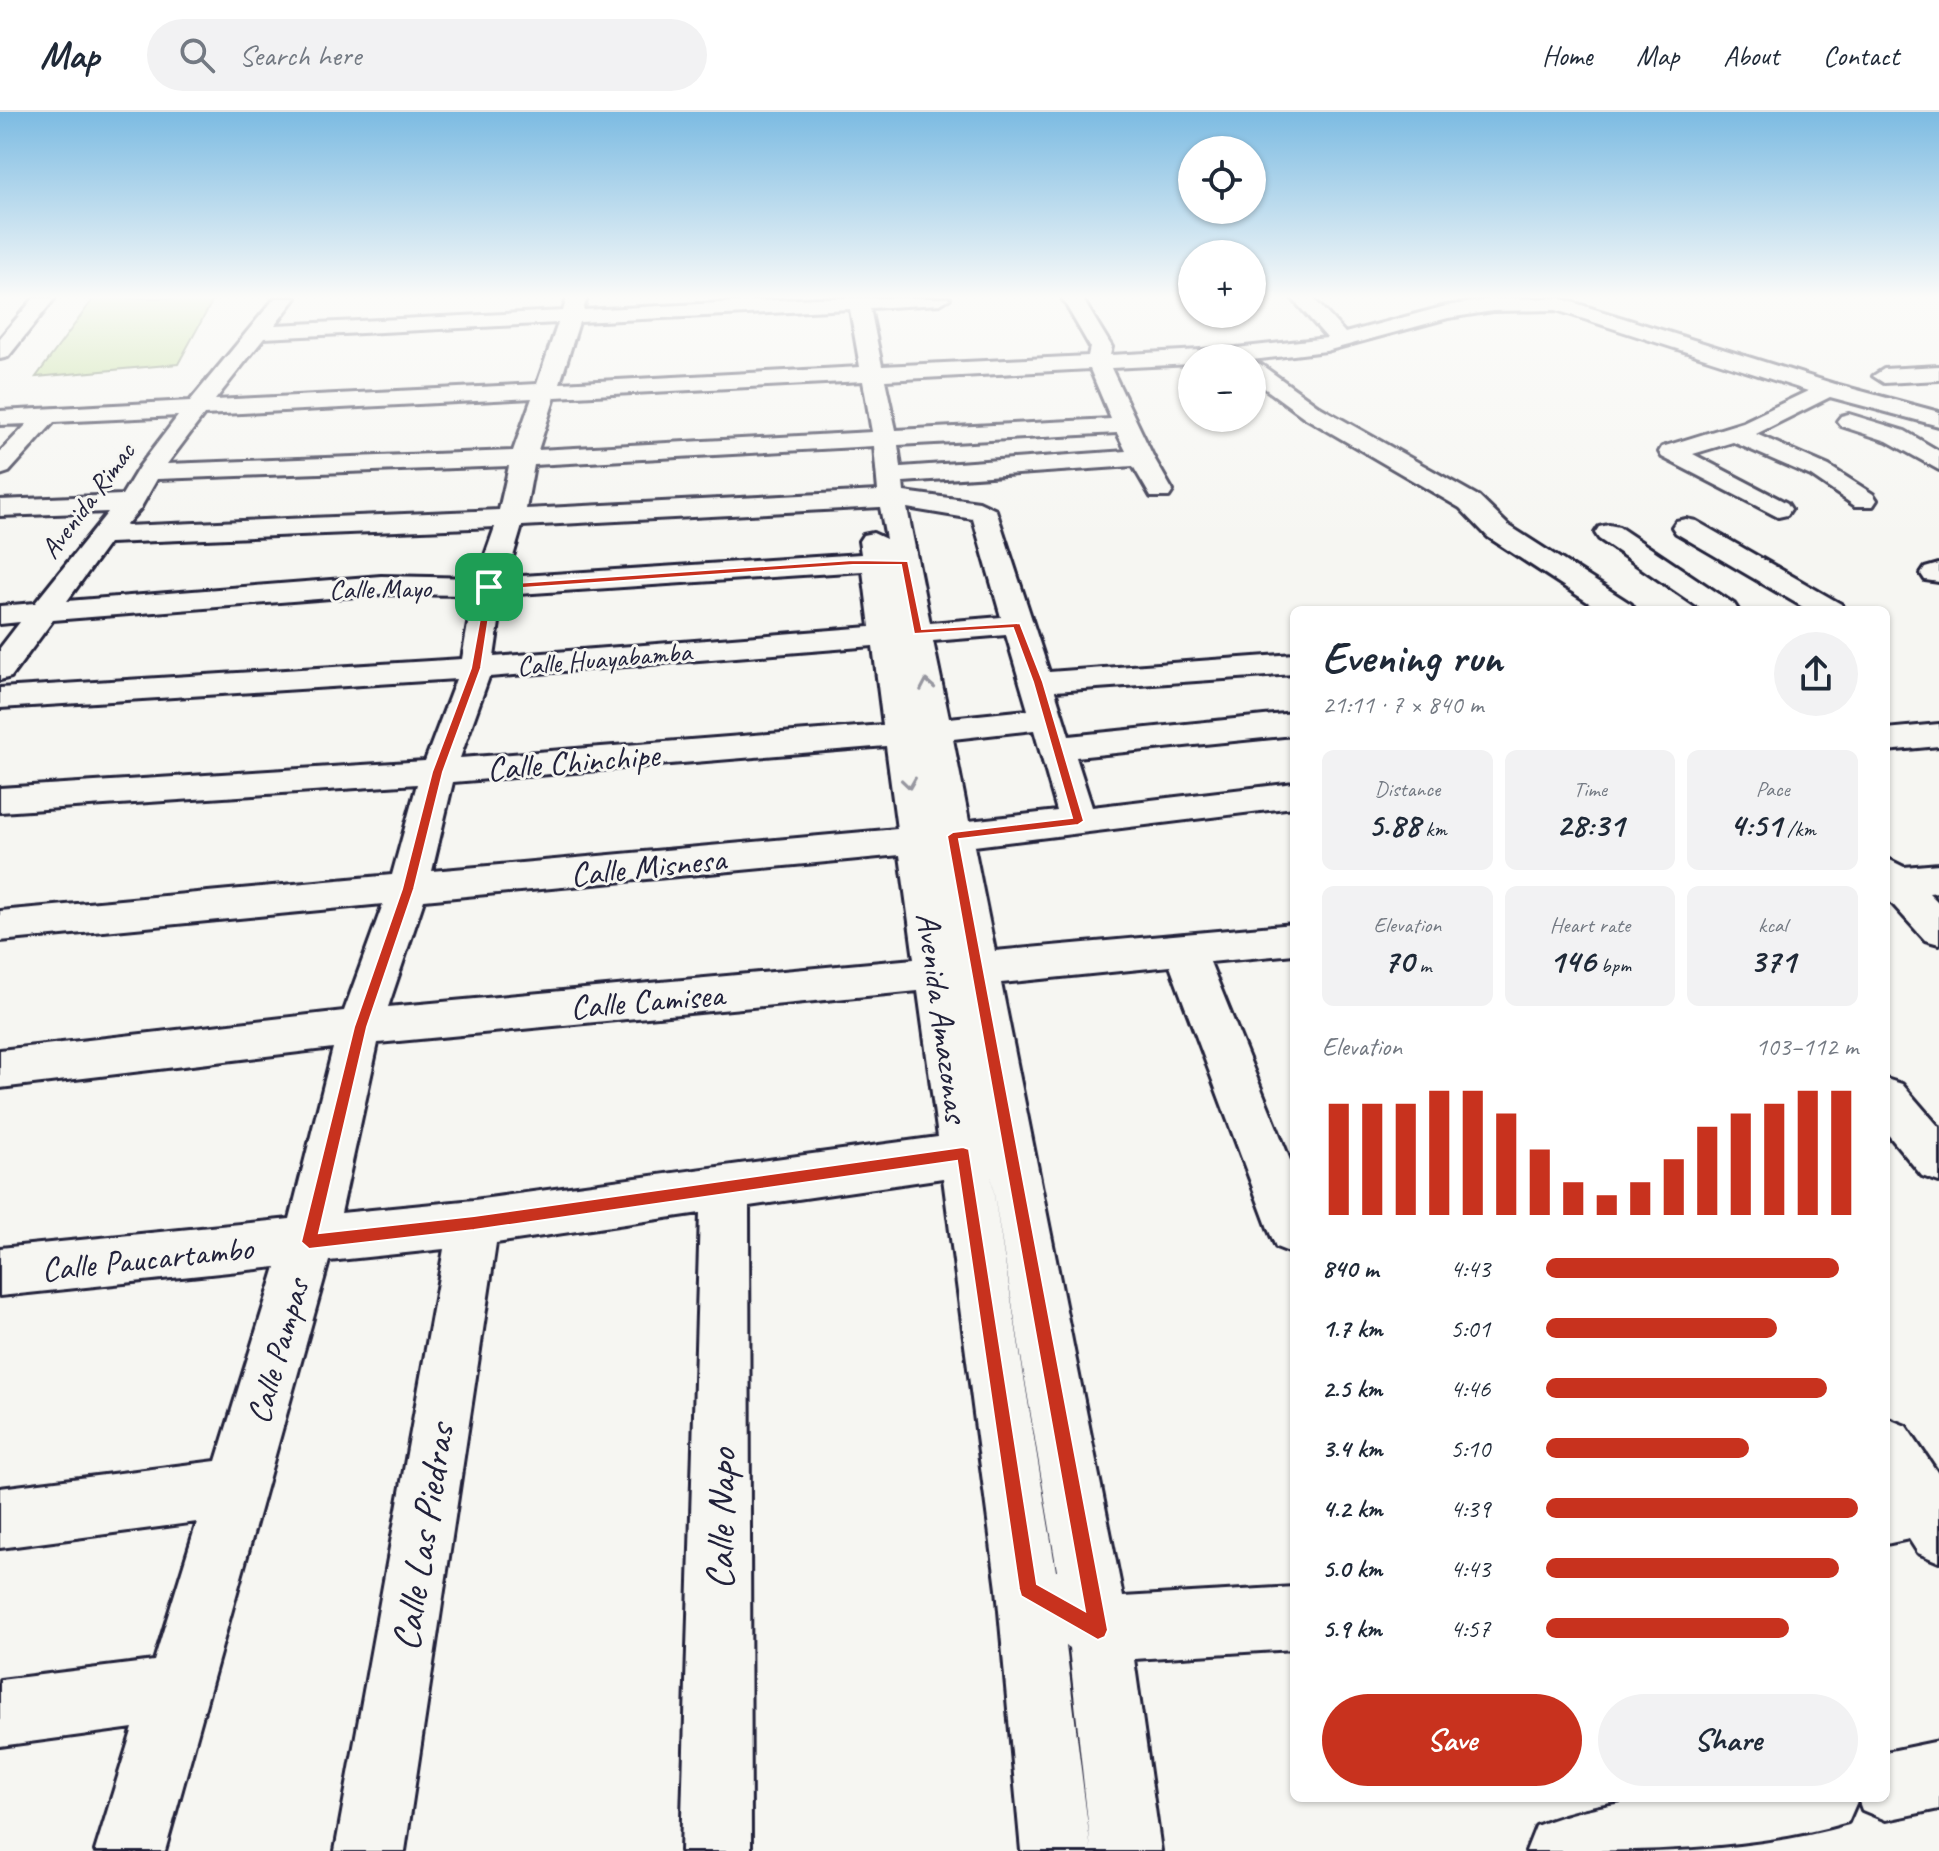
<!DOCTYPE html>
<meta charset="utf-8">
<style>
:root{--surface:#fff;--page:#f2f2f3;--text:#1f2937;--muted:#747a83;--line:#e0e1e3;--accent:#c8321e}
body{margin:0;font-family:Caveat,sans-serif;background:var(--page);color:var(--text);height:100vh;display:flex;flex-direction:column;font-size:30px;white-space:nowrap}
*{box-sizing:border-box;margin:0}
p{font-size:26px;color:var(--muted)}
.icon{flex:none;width:44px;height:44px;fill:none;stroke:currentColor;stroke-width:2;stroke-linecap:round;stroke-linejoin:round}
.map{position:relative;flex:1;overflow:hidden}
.sheet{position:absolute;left:1290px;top:494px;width:600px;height:1196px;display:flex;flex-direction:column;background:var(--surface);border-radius:12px;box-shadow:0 2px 6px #0004}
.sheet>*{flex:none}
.buttons{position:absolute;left:1178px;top:24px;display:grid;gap:16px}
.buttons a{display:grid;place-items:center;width:88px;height:88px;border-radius:50%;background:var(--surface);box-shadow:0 2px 6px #0004;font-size:40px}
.pin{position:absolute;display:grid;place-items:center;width:68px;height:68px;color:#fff;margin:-34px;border-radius:16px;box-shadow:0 4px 12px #0006}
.round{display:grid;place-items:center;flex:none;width:84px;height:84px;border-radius:42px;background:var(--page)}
.overview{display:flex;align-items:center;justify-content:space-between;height:136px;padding:0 32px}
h1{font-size:44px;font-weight:700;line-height:60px}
.figures{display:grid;grid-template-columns:repeat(3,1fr);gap:12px;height:136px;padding:8px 32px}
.figures div{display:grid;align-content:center;border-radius:12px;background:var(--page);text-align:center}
.figures b{font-size:34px;font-weight:700}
.figures small{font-size:22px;font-weight:400}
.figures p{font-size:22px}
.chart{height:224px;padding:16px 32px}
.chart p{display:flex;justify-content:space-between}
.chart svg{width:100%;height:144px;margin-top:8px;stroke:var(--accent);stroke-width:6}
.cta{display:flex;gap:16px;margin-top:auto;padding:16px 32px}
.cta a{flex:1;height:92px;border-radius:48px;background:var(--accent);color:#fff;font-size:32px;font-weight:700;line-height:92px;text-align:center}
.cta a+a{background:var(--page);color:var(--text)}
ul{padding:0 32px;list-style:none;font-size:26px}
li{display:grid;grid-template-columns:128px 96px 1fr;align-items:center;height:60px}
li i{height:20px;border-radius:10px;background:var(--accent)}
header{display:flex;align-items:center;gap:48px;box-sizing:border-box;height:112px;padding:0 40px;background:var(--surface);border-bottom:2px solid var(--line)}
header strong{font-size:38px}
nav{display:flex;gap:44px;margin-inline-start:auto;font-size:28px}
.search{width:560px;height:72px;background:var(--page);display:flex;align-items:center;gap:20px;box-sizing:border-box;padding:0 28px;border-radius:44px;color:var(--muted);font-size:30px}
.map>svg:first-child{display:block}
.green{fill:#bcdb93;stroke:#6f7e67;stroke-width:2}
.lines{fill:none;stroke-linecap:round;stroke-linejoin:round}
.minor-casing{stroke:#22223b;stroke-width:6}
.minor{fill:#f6f6f2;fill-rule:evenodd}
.oneway{stroke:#9797a0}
.route{fill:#c8321e;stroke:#fff;stroke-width:2;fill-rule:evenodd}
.labels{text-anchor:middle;stroke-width:6;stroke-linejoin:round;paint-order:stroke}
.far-street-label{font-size:28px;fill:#22223b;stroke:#f6f6f2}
.street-label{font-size:34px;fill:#22223b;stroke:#f6f6f2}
.near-street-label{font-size:40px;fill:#22223b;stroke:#f6f6f2}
</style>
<header>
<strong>Map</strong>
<div class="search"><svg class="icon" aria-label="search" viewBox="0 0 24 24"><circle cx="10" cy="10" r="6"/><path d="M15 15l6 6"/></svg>Search here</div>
<nav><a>Home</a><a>Map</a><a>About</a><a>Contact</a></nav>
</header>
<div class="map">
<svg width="1939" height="1739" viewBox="0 0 1939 1739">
<rect width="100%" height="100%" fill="#f6f6f2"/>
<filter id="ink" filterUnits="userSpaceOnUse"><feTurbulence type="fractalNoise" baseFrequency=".0125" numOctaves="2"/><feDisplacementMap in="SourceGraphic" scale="16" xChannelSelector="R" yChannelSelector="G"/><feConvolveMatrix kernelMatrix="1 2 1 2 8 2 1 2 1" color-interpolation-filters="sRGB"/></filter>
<g filter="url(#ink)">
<path class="green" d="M94 186H214L178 252 36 265Z"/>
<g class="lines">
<g class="minor-casing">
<g id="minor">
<path d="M34 186H55L8 245 0 247V226Z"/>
<path d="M275 186H296L275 213 563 199 567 186H587L583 198 817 186H950L940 192 870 196 882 254 1088 244 1090 235 1062 186H1082L1112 235 1110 243 1236 236 1327 226 1292 186H1313L1345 221 1446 194 1493 187 1559 186 1835 272 1939 300V314L1830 285 1756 322 1829 354 1873 382 1877 388 1873 394H1855L1811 364 1733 330 1693 342 1787 391 1791 397 1787 403 1778 405 1662 345 1659 340 1662 335 1743 310 1808 279 1556 198 1493 199 1448 206 1326 239 1252 248 1192 246V252L1111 256 1154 346 1173 379 1169 385H1151L1133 354 903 370 904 380 979 390 996 398 1049 560 1294 542V562L1055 579 1069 624 1294 601V623L1076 645 1092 695 1294 671V695L974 734 995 839 1294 812V842L1210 850 1294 1058V1142L1276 1135 1269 1119 1170 854 1001 871 1123 1485 1294 1475V1537L1134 1547 1161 1739H1021L997 1477 943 1066 749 1094 751 1739H681L700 1101 496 1131 405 1739H335L444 1137 329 1149 165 1739H95L133 1616 0 1634V1568L154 1549 197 1410 0 1436V1376L216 1349 276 1155 0 1184V1136L290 1107 333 936 0 976V938L344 899 383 792 0 829V799L392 763 417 672 0 700V676L425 649 456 567 0 596V576L462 547 473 483 381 482 53 508 11 565 0 568V536L20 510 0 512V494L35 491 108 400 0 404V388L122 383 139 355 178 304 54 310 9 360 0 363V340L27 312 0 313V299L190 289ZM850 197 860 255 560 271 579 210ZM558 211 537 272 215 288 264 226ZM1090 257 1111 307 896 318 885 268ZM863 269 872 320 538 338 555 285ZM532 286 513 339 167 352 204 303ZM1117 321 1126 339 901 355 898 333ZM874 334 878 379 526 397 534 353ZM509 354 499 398 125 414 140 397 157 367ZM880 395 886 427 873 421 863 423 859 429 861 442 507 465 522 414ZM907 396 973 407 1001 505 930 511ZM495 415 477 466 381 464 67 489 109 431ZM863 459 870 515 494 545 503 483ZM1006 523 1028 598 949 606 933 529ZM873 534 883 613 460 646 489 565ZM1034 618 1057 699 969 709 953 627ZM886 634 897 717 432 759 453 670ZM900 743 914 847 388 895 424 788ZM918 879 938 1025 474 1088 341 1101 378 931ZM990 1059 1057 1459H1056ZM1066 1534 1069 1536 1091 1739Z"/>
<path d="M1252 250 1260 252 1320 295 1478 384 1508 413 1631 492 1635 498H1600L1488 425 1460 396 1304 305 1252 267Z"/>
<path d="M1939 254V268L1884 271 1873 264 1884 257Z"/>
<path d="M1849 302 1905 319 1939 339V358L1887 329 1841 314 1837 309 1841 304Z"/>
<path d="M1686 407 1696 409 1841 492 1845 498H1808L1676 421 1672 415 1676 409Z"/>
<path d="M1609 413 1619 415 1734 492 1738 498H1703L1599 427 1595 421 1599 415Z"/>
<path d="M1939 452V470L1925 468 1921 462 1925 456Z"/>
<path d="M1939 612V634L1886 639V617Z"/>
<path d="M1886 746 1904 755 1939 752V780L1929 781 1939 791V832L1925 828 1886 785Z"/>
<path d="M1886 967 1902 972 1939 1015V1070L1922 1064 1886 1020Z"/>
<path d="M1886 1306 1906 1314 1939 1363V1450L1918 1441 1909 1427 1886 1432Z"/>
<path d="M1939 1629V1697L1886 1708 1862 1698 1858 1687 1848 1710C1748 1739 1633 1739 1526 1739L1536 1714C1640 1671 1775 1686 1886 1686V1640Z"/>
</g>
</g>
<use href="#minor" class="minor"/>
</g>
<defs><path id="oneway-chevron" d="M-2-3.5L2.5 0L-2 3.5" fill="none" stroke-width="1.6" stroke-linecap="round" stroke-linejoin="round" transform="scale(2)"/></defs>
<g class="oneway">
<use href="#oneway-chevron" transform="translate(927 573) rotate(-100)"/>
<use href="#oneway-chevron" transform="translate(909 671) rotate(82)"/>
</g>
</g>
<linearGradient id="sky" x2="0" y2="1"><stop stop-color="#7cbbe2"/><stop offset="0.43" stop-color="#fbfbf9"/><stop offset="1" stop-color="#fbfbf9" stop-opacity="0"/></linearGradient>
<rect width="1939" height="430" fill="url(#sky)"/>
<path class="route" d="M853 448 908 449 922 517 1020 511 1043 570 1084 709 1078 713 959 727 1108 1518 1105 1525 1098 1528 1021 1484 1019 1477 957 1049 474 1118 309 1137 301 1130 354 915 402 777 432 660 471 556 486 473ZM853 453H901L914 522 1013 516 1033 570 1072 706 953 720 947 724 1085 1499 1037 1472 969 1037 963 1035 474 1104 319 1121 367 915 414 777 443 660 481 556 493 478Z"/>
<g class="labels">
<g class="far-street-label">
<text transform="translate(87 388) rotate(-53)" y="10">Avenida Rimac</text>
<text transform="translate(380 476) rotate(-1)" y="10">Calle Mayo</text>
<text transform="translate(604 546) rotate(-5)" y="10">Calle Huayabamba</text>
</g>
<g class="street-label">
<text transform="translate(573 649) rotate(-5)" y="12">Calle Chinchipe</text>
<text transform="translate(648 754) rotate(-6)" y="12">Calle Misnesa</text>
<text transform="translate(647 888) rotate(-5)" y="12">Calle Camisea</text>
<text transform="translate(943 905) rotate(82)" y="12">Avenida Amazonas</text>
<text transform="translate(147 1146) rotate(-6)" y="12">Calle Paucartambo</text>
<text transform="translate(277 1239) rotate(-74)" y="12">Calle Pampas</text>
</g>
<g class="near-street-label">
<text transform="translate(720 1407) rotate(-89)" y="14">Calle Napo</text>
<text transform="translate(422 1425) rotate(-81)" y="14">Calle Las Piedras</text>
</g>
</g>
</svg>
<div class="buttons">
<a><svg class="icon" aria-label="locate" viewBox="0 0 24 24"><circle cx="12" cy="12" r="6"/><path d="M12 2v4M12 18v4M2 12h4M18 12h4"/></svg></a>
<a>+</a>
<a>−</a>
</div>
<div class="pin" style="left:489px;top:475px;background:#1e9e55"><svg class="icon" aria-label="arrive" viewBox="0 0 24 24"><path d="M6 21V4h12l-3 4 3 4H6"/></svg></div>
<section class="sheet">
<div class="overview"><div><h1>Evening run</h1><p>21:11 · 7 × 840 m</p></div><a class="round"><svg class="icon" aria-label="share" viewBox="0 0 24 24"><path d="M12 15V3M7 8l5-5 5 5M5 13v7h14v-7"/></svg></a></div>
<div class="figures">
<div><p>Distance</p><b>5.88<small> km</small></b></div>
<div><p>Time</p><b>28:31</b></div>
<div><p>Pace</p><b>4:51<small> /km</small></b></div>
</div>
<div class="figures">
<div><p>Elevation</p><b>70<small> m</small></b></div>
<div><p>Heart rate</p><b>146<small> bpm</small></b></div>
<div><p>kcal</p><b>371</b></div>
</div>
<div class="chart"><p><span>Elevation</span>103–112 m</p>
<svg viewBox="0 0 160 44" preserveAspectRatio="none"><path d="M5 44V10M15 44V10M25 44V10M35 44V6M45 44V6M55 44V13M65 44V24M75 44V34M85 44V38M95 44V34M105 44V27M115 44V17M125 44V13M135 44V10M145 44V6M155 44V6"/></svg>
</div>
<ul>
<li><b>840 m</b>4:43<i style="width:94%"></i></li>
<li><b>1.7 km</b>5:01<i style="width:74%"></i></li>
<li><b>2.5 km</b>4:46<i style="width:90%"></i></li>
<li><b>3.4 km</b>5:10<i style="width:65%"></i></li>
<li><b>4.2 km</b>4:39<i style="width:100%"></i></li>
<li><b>5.0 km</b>4:43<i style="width:94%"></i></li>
<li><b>5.9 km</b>4:57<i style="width:78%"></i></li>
</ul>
<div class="cta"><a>Save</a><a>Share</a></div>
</section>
</div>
